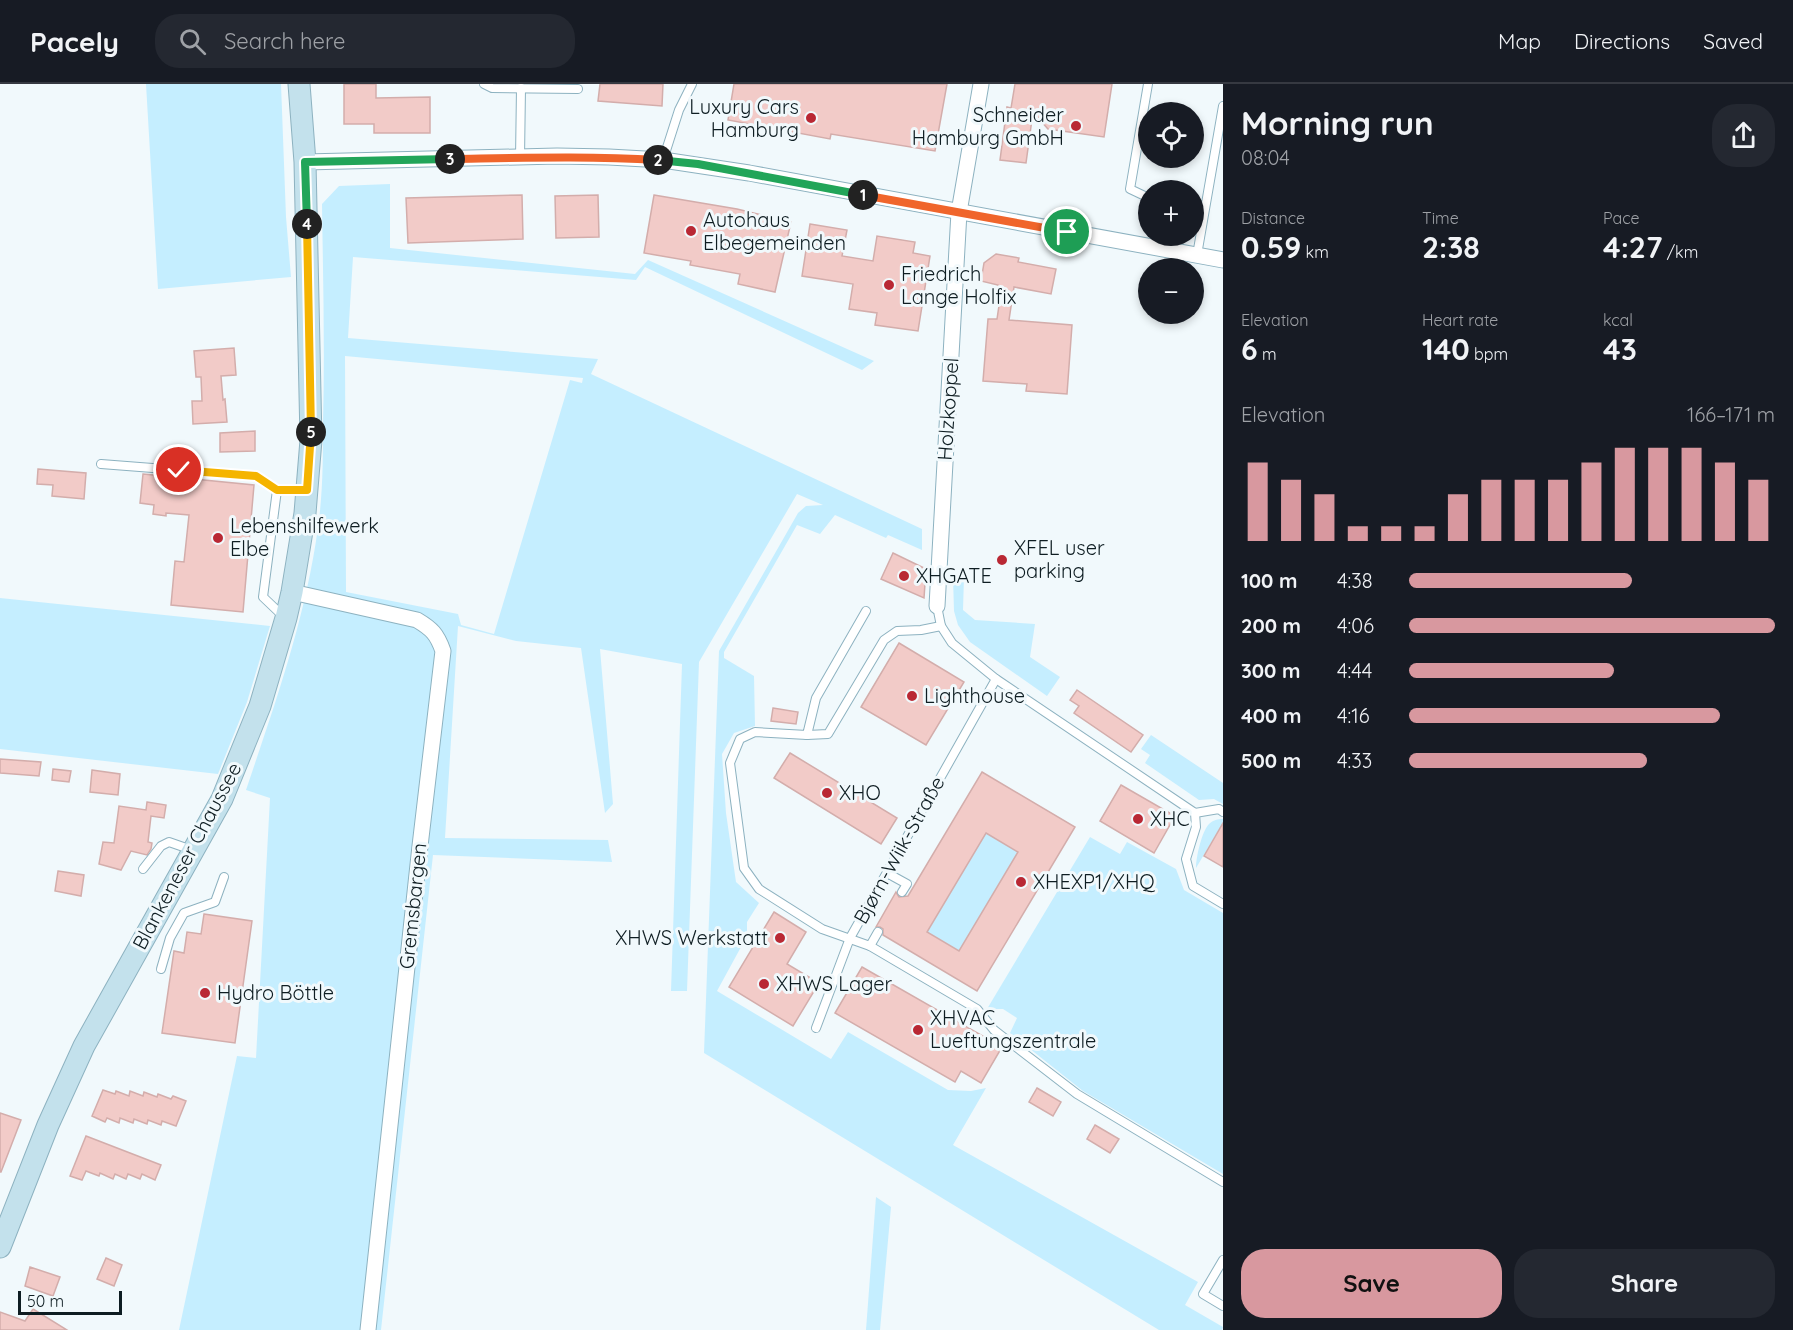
<!DOCTYPE html>
<meta charset="utf-8">
<style>
:root{--surface:#171b24;--page:#242831;--text:#f1f3f6;--muted:#9ea1a6;--line:#363941;--accent:#d8989f}
body{margin:0;font-family:Quicksand,sans-serif;background:var(--page);color:var(--text);height:100vh;display:flex;flex-direction:column;font-size:22px;white-space:nowrap}
*{box-sizing:border-box;margin:0}
p{font-size:20px;color:var(--muted)}
.icon{flex:none;width:33px;height:33px;fill:none;stroke:currentColor;stroke-width:2;stroke-linecap:round;stroke-linejoin:round}
.map{position:relative;flex:1;overflow:hidden}
.sheet{display:flex;flex-direction:column;background:var(--surface);width:570px}
.sheet>*{flex:none}
.controls{position:absolute;left:1138px;top:18px;display:grid;gap:12px}
.controls a{display:grid;place-items:center;width:66px;height:66px;border-radius:50%;background:var(--surface);box-shadow:0 3px 9px #0003;font-size:30px}
.scale{position:absolute;left:18px;bottom:15px;width:104px;box-sizing:border-box;padding-left:6px;border:3px solid #0e1d22;border-top:0;font-size:16px;line-height:21px;white-space:nowrap;color:#0e1d22;-webkit-text-stroke:4px #f1f9fc;paint-order:stroke}
.pin{position:absolute;display:grid;place-items:center;width:51px;height:51px;color:#fff;margin:-26px;border:3px solid #fff;border-radius:50%;box-shadow:0 2px 6px #0007}
.km{position:absolute;width:30px;height:30px;margin:-15px;border-radius:50%;background:#222;color:#fff;font-size:16px;line-height:30px;text-align:center}
.round{display:grid;place-items:center;flex:none;width:63px;height:63px;border-radius:24px;background:var(--page)}
.head{display:flex;align-items:center;justify-content:space-between;height:102px;padding:0 18px}
h1{font-size:33px;font-weight:700;line-height:45px}
.metrics{display:grid;grid-template-columns:repeat(3,1fr);gap:9px;height:102px;padding:6px 18px}
.metrics div{display:grid;align-content:center}
.metrics b{font-size:30px;font-weight:700}
.metrics small{font-size:16px;font-weight:400}
.metrics p{font-size:16px}
.chart{height:168px;padding:12px 18px}
.chart p{display:flex;justify-content:space-between}
.chart svg{width:100%;height:108px;margin-top:6px;stroke:var(--accent);stroke-width:6}
.primary-button{display:flex;gap:12px;margin-top:auto;padding:12px 18px}
.primary-button a{flex:1;height:69px;border-radius:24px;background:var(--accent);color:#111;font-size:24px;font-weight:700;line-height:69px;text-align:center}
.primary-button a+a{background:var(--page);color:var(--text)}
ul{padding:0 18px;list-style:none;font-size:20px}
li{display:grid;grid-template-columns:96px 72px 1fr;align-items:center;height:45px}
li i{height:15px;border-radius:8px;background:var(--accent)}
header{display:flex;align-items:center;gap:36px;box-sizing:border-box;height:84px;padding:0 30px;background:var(--surface);border-bottom:2px solid var(--line)}
header strong{font-size:28px}
nav{display:flex;gap:33px;margin-inline-start:auto;font-size:21px}
.search{width:420px;height:54px;background:var(--page);display:flex;align-items:center;gap:15px;box-sizing:border-box;padding:0 21px;border-radius:24px;color:var(--muted);font-size:22px}
main{display:flex;flex:1;min-height:0}
.map>svg:first-child{display:block}
.green{fill:#c5eeff;fill-rule:evenodd}
.building{fill:#f2cbc8;stroke:#d3adab;stroke-width:1.5;fill-rule:evenodd}
.lines{fill:none;stroke-linecap:round;stroke-linejoin:round}
.lane-casing{stroke:#8db2c0;stroke-width:10}
.street-casing{stroke:#8db2c0;stroke-width:17}
.secondary-casing{stroke:#8db2c0;stroke-width:23}
.lane{stroke:#fff;stroke-width:8}
.street{stroke:#fff;stroke-width:15}
.secondary{stroke:#c3e1ec;stroke-width:21}
.split-1-casing{stroke:#fff;stroke-width:12}
.split-2-casing{stroke:#fff;stroke-width:12}
.split-3-casing{stroke:#fff;stroke-width:12}
.split-4-casing{stroke:#fff;stroke-width:12}
.split-5-casing{stroke:#fff;stroke-width:12}
.split-6-casing{stroke:#fff;stroke-width:12}
.split-1{stroke:#f0652b;stroke-width:8}
.split-2{stroke:#22a559;stroke-width:8}
.split-3{stroke:#f0652b;stroke-width:8}
.split-4{stroke:#22a559;stroke-width:8}
.split-5{stroke:#f5b400;stroke-width:8}
.split-6{stroke:#f5b400;stroke-width:8}
.poi-dot{fill:#b92834;stroke:#f1f9fc;stroke-width:2}
.labels{text-anchor:middle;stroke-width:6;stroke-linejoin:round;paint-order:stroke}
.poi-label{font-size:20px;fill:#0e1d22;stroke:#f1f9fc;text-anchor:start}
.street-label{font-size:20px;fill:#0e1d22;stroke:#f1f9fc}
</style>
<header>
<strong>Pacely</strong>
<div class="search"><svg class="icon" aria-label="search" viewBox="0 0 24 24"><circle cx="10" cy="10" r="6"/><path d="M15 15l6 6"/></svg>Search here</div>
<nav><a>Map</a><a>Directions</a><a>Saved</a></nav>
</header>
<main>
<div class="map">
<svg width="1223" height="1246" viewBox="0 0 1223 1246">
<rect width="100%" height="100%" fill="#f1f9fc"/>
<g class="green">
<path d="M146 0H281L286 133 291 193 158 205Z"/>
<path d="M390 100V164L635 190 648 176 874 277 862 286 645 183 636 196 353 173 348 254 598 275 591 290 922 445V466L888 451 886 454 835 431 820 450 797 441 724 568V574L754 592 755 642 734 649 722 670 726 729 736 798 759 819 747 838V852L717 907 831 975 848 948 948 1006 971 1007 986 1004 953 1061 1198 1198 1185 1221 1223 1243 1222 1246H1159L704 969 719 567 798 429 806 422 823 421 797 410 699 578 687 907H671L682 580 600 565 613 720 605 729 581 564 516 557 458 542 445 754 608 756 612 778 433 771 381 1246H179L237 972 256 974 270 714 246 706C275 620 306 533 318 443 323 409 323 373 323 339 325 266 323 193 322 120L339 102ZM345 272 583 294 582 299 570 296 494 550 461 541 458 530 346 508Z"/>
<path d="M953 493H964L963 526 975 536 1035 540 1030 573 1060 593 1047 612 970 558 958 541 954 527Z"/>
<path d="M0 514 270 542 247 618 218 690 0 665Z"/>
<path d="M1151 651 1223 699V720L1214 715 1199 716 1145 679 1150 671 1141 665Z"/>
<path d="M1223 735V743L1221 742 1196 784C1196 773 1202 747 1209 740 1213 736 1218 735 1223 735Z"/>
<path d="M986 749 1018 768 959 867 927 848Z"/>
<path d="M1090 753 1120 770 1127 758 1176 785 1184 806 1223 829V1090L1083 1007 1010 949 1017 934 1003 925H987Z"/>
<path d="M876 1113 891 1123 880 1246H866Z"/>
</g>
<g class="building">
<path d="M344 0H376V14L430 13V49H374V40H344Z"/>
<path d="M600 0H663L662 22 598 17Z"/>
<path d="M734 0H947L935 67 831 50 830 55 728 36Z"/>
<path d="M1015 0H1112L1104 53 1048 45 1033 28 1026 79 1000 76 1007 23 1011 24Z"/>
<path d="M522 111 523 155 408 159 406 114Z"/>
<path d="M598 111 599 153 556 154 555 112Z"/>
<path d="M654 111 737 125 791 138 775 208 738 200 740 190 690 181 691 177 644 169Z"/>
<path d="M810 140 847 146 842 172 873 177 877 152 915 158 913 169 930 172 918 247 875 241 877 229 849 225 853 200 802 192Z"/>
<path d="M996 170 1019 174 1018 178 1056 185 1051 210 1014 203 1009 236 1072 241 1067 310 1026 307 1027 300 983 297 988 235H997L1001 208H997L998 201 981 197 984 179Z"/>
<path d="M234 264 236 291 221 292 223 316 225 315 227 338 193 340 192 317H202L201 293H196L194 267Z"/>
<path d="M255 347V367L220 368V349Z"/>
<path d="M38 385 86 389 84 415 52 412 53 401 37 400Z"/>
<path d="M143 390 254 401 243 528 171 521 175 477 184 478 189 431 166 429V432L153 430 154 421 140 419Z"/>
<path d="M893 469 926 485 924 514 881 495Z"/>
<path d="M899 559 964 598 926 661 861 623Z"/>
<path d="M1077 606 1143 651 1131 668 1074 629 1079 622 1070 616Z"/>
<path d="M773 624 798 628 796 640 771 637Z"/>
<path d="M790 669 897 734 881 760 774 694Z"/>
<path d="M0 675 41 678 39 692 0 689Z"/>
<path d="M53 685 71 687 69 698 52 696Z"/>
<path d="M92 686 120 690 118 711 90 708Z"/>
<path d="M982 688 1075 743 977 907 883 851V845L880 843H876L896 808 899 813 908 812ZM986 749 1018 768 959 867 927 848Z"/>
<path d="M1121 701 1175 732 1154 769 1100 737Z"/>
<path d="M147 718 166 721 164 734 151 732 148 758 152 759 151 765 147 771 131 767 121 786 99 780 103 758 114 759 119 722 146 726Z"/>
<path d="M1223 739V783L1204 772Z"/>
<path d="M58 787 84 791 81 812 55 807Z"/>
<path d="M774 828 806 848 787 880 819 899 793 942 729 903Z"/>
<path d="M204 830 252 837 235 959 162 949 174 867 184 869 187 848 201 850Z"/>
<path d="M862 883 1002 963 981 999 961 987 955 998 835 929Z"/>
<path d="M1037 1004 1061 1018 1053 1032 1029 1018Z"/>
<path d="M103 1006 115 1010 116 1007 129 1012 130 1007 143 1012 144 1008 157 1013 158 1010 171 1015 173 1012 186 1017 176 1042 162 1037 161 1041 148 1036 147 1040 134 1035 133 1039 120 1034 119 1039 107 1034 105 1038 92 1032Z"/>
<path d="M0 1029 21 1036 1 1088H0Z"/>
<path d="M1095 1041 1119 1055 1110 1069 1087 1055Z"/>
<path d="M86 1052 161 1081 155 1096 142 1090 140 1095 128 1090 126 1095 115 1090 113 1095 100 1089 99 1092 86 1087 82 1096 70 1092Z"/>
<path d="M106 1174 122 1181 114 1202 97 1195Z"/>
<path d="M30 1183 60 1193 53 1212 25 1202Z"/>
<path d="M33 1225 67 1246H0V1228L25 1237Z"/>
</g>
<g class="lines">
<g class="lane-casing">
<g id="lane">
<path d="M484 0 492 4 578 5"/>
<path d="M1148 0 1130 105 1149 114"/>
<path d="M520 74 521 4"/>
<path d="M663 76 679 26 692 0"/>
<path d="M1194 136 1202 140"/>
<path d="M1197 171 1223 22"/>
<path d="M101 380 256 392 277 406"/>
<path d="M937 522 941 542 952 559 996 595 1195 729 1219 725 1223 728"/>
<path d="M866 527 816 614 807 651 755 648 740 655 730 679 744 784 759 805 822 845 870 862 977 925 994 946 1077 1010 1223 1098"/>
<path d="M284 533 263 513 277 406H305"/>
<path d="M807 651 828 650 884 556 897 547 921 546 941 542"/>
<path d="M1195 729 1196 743 1186 775 1193 802 1223 820"/>
<path d="M143 785 161 762 169 758 192 766"/>
<path d="M887 789 907 800 902 808"/>
<path d="M870 862 878 848"/>
<path d="M161 885 170 854 184 829 215 818 224 793"/>
<path d="M816 944 850 854 996 595"/>
<path d="M1223 1176 1203 1210 1223 1222"/>
</g>
</g>
<g class="street-casing">
<g id="street">
<path d="M305 78 557 72 609 73 663 76 749 89 1223 176"/>
<path d="M292 508 417 536C432 545 437 550 443 567L420 762 368 1246"/>
<path d="M937 522 959 128 981 0"/>
</g>
</g>
<g class="secondary-casing">
<path id="secondary" d="M0 1163 48 1041 84 962 222 715 260 622 286 534 292 508 305 429 311 356 305 78 299 0"/>
</g>
<use href="#lane" class="lane"/>
<use href="#street" class="street"/>
<use href="#secondary" class="secondary"/>
</g>
<g class="lines">
<g class="split-1-casing">
<path id="split-1" d="M863 111 1067 148"/>
</g>
<g class="split-2-casing">
<path id="split-2" d="M658 76 698 80 863 111"/>
</g>
<g class="split-3-casing">
<path id="split-3" d="M450 75C520 74 589 72 658 76"/>
</g>
<g class="split-4-casing">
<path id="split-4" d="M307 140 305 78 450 75"/>
</g>
<g class="split-5-casing">
<path id="split-5" d="M307 140 311 348"/>
</g>
<g class="split-6-casing">
<path id="split-6" d="M179 386 256 392 277 406H307L311 348"/>
</g>
<use href="#split-1" class="split-1"/>
<use href="#split-2" class="split-2"/>
<use href="#split-3" class="split-3"/>
<use href="#split-4" class="split-4"/>
<use href="#split-5" class="split-5"/>
<use href="#split-6" class="split-6"/>
</g>
<g class="poi-dot">
<circle cx="811" cy="34" r="6"/>
<circle cx="1076" cy="42" r="6"/>
<circle cx="691" cy="147" r="6"/>
<circle cx="889" cy="201" r="6"/>
<circle cx="218" cy="454" r="6"/>
<circle cx="1002" cy="476" r="6"/>
<circle cx="904" cy="492" r="6"/>
<circle cx="912" cy="612" r="6"/>
<circle cx="827" cy="709" r="6"/>
<circle cx="1138" cy="735" r="6"/>
<circle cx="1021" cy="798" r="6"/>
<circle cx="780" cy="854" r="6"/>
<circle cx="764" cy="900" r="6"/>
<circle cx="205" cy="909" r="6"/>
<circle cx="918" cy="946" r="6"/>
</g>
<g class="labels">
<g class="poi-label">
<text x="799" y="30" text-anchor="end">Luxury Cars<tspan x="799" dy="23">Hamburg</tspan></text>
<text x="1064" y="38" text-anchor="end">Schneider<tspan x="1064" dy="23">Hamburg GmbH</tspan></text>
<text x="703" y="143">Autohaus<tspan x="703" dy="23">Elbegemeinden</tspan></text>
<text x="901" y="197">Friedrich<tspan x="901" dy="23">Lange Holfix</tspan></text>
<text x="230" y="449">Lebenshilfewerk<tspan x="230" dy="23">Elbe</tspan></text>
<text x="1014" y="471">XFEL user<tspan x="1014" dy="23">parking</tspan></text>
<text x="916" y="499">XHGATE</text>
<text x="924" y="619">Lighthouse</text>
<text x="839" y="716">XHO</text>
<text x="1150" y="742">XHC</text>
<text x="1033" y="805">XHEXP1/XHQ</text>
<text x="768" y="861" text-anchor="end">XHWS Werkstatt</text>
<text x="776" y="907">XHWS Lager</text>
<text x="217" y="916">Hydro Böttle</text>
<text x="930" y="941">XHVAC<tspan x="930" dy="23">Lueftungszentrale</tspan></text>
</g>
<g class="street-label">
<text transform="translate(948 325) rotate(-86)" y="7">Holzkoppel</text>
<text transform="translate(899 766) rotate(-61)" y="7">Bjørn-Wiik-Straße</text>
<text transform="translate(187 772) rotate(-62)" y="7">Blankeneser Chaussee</text>
<text transform="translate(413 822) rotate(-84)" y="7">Gremsbargen</text>
</g>
</g>
</svg>
<div class="controls">
<a><svg class="icon" aria-label="locate" viewBox="0 0 24 24"><circle cx="12" cy="12" r="6"/><path d="M12 2v4M12 18v4M2 12h4M18 12h4"/></svg></a>
<a>+</a>
<a>−</a>
</div>
<div class="scale">50 m</div>
<div class="pin" style="left:1067px;top:148px;background:#1e9e55"><svg class="icon" aria-label="arrive" viewBox="0 0 24 24"><path d="M6 21V4h12l-3 4 3 4H6"/></svg></div>
<div class="pin" style="left:179px;top:386px;background:#d93025"><svg class="icon" aria-label="check" viewBox="0 0 24 24"><path d="M5 12l5 5 9-10"/></svg></div>
<b class="km" style="left:863px;top:111px">1</b>
<b class="km" style="left:658px;top:76px">2</b>
<b class="km" style="left:450px;top:75px">3</b>
<b class="km" style="left:307px;top:140px">4</b>
<b class="km" style="left:311px;top:348px">5</b>
</div>
<section class="sheet">
<div class="head"><div><h1>Morning run</h1><p>08:04</p></div><a class="round"><svg class="icon" aria-label="share" viewBox="0 0 24 24"><path d="M12 15V3M7 8l5-5 5 5M5 13v7h14v-7"/></svg></a></div>
<div class="metrics">
<div><p>Distance</p><b>0.59<small> km</small></b></div>
<div><p>Time</p><b>2:38</b></div>
<div><p>Pace</p><b>4:27<small> /km</small></b></div>
</div>
<div class="metrics">
<div><p>Elevation</p><b>6<small> m</small></b></div>
<div><p>Heart rate</p><b>140<small> bpm</small></b></div>
<div><p>kcal</p><b>43</b></div>
</div>
<div class="chart"><p><span>Elevation</span>166–171 m</p>
<svg viewBox="0 0 160 44" preserveAspectRatio="none"><path d="M5 44V12M15 44V19M25 44V25M35 44V38M45 44V38M55 44V38M65 44V25M75 44V19M85 44V19M95 44V19M105 44V12M115 44V6M125 44V6M135 44V6M145 44V12M155 44V19"/></svg>
</div>
<ul>
<li><b>100 m</b>4:38<i style="width:61%"></i></li>
<li><b>200 m</b>4:06<i style="width:100%"></i></li>
<li><b>300 m</b>4:44<i style="width:56%"></i></li>
<li><b>400 m</b>4:16<i style="width:85%"></i></li>
<li><b>500 m</b>4:33<i style="width:65%"></i></li>
</ul>
<div class="primary-button"><a>Save</a><a>Share</a></div>
</section>
</main>
